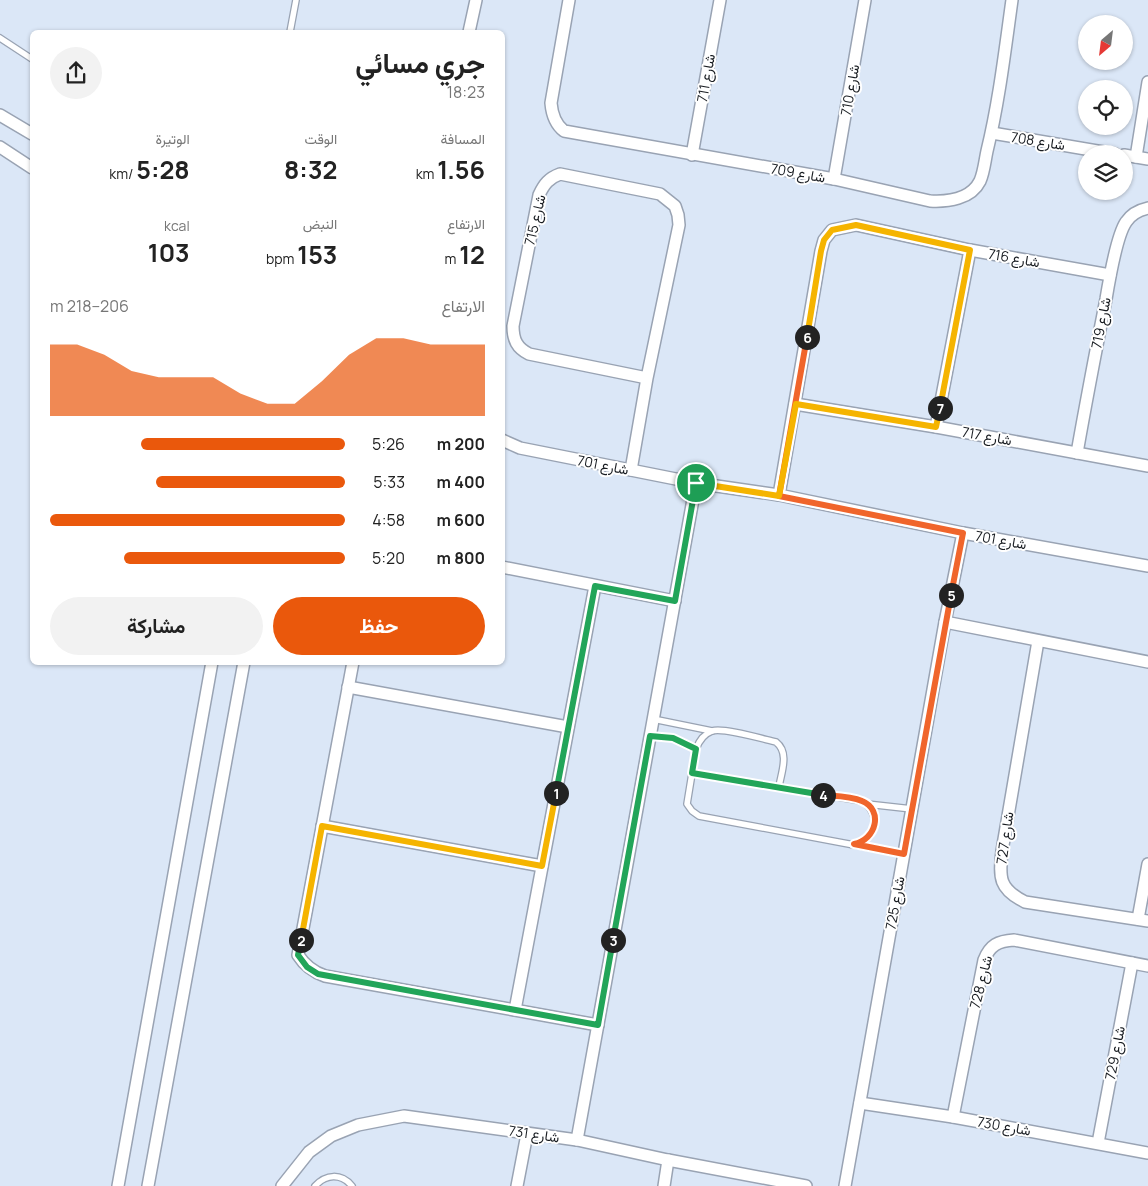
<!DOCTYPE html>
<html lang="ar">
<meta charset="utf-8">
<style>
:root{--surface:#fff;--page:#f2f2f2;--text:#222;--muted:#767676;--accent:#ea580c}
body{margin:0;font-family:Manrope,Vazirmatn,sans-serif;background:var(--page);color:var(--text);direction:rtl;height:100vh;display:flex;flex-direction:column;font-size:19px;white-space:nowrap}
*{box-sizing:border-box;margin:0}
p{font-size:16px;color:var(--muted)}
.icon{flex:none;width:28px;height:28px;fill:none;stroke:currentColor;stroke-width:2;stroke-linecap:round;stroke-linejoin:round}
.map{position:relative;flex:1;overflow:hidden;direction:ltr}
.side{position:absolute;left:30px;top:30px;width:475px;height:635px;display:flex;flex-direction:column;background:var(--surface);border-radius:8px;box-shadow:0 1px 4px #0004;direction:rtl}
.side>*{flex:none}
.needle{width:32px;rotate:208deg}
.tools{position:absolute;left:1078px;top:15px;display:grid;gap:10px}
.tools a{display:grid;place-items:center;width:55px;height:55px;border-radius:50%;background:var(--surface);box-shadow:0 1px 4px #0004;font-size:25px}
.pin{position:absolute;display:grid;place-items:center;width:42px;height:42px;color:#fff;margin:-21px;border:2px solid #fff;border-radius:50%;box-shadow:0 1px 5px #0007}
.km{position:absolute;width:25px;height:25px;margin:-12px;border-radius:50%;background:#222;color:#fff;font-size:14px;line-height:25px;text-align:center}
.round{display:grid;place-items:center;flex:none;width:52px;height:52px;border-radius:26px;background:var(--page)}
.overview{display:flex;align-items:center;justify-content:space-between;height:85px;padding:0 20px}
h1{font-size:28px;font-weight:700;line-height:38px}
.stats{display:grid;grid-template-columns:repeat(3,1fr);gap:8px;height:85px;padding:5px 20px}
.stats div{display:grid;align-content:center}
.stats b{font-size:25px;font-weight:700}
.stats small{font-size:14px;font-weight:400}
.stats p{font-size:14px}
.chart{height:140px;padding:10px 20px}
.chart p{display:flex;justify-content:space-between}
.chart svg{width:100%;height:90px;margin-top:5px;fill:var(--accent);opacity:.7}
.cta{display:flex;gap:10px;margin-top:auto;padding:10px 20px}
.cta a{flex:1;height:58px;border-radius:30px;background:var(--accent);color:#fff;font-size:20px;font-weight:700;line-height:58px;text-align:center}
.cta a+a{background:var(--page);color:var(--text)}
ul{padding:0 20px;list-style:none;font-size:16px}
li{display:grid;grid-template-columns:80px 60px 1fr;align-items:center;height:38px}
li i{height:12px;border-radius:6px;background:var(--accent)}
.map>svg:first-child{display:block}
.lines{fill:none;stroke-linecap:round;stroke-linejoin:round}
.service-casing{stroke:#99a3b3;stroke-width:8}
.minor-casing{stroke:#99a3b3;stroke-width:14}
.service{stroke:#fff;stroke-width:5.5}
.minor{stroke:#fff;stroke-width:11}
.split-1-casing{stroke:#fff;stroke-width:10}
.split-2-casing{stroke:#fff;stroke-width:10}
.split-3-casing{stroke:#fff;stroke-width:10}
.split-4-casing{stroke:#fff;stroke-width:10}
.split-5-casing{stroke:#fff;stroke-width:10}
.split-6-casing{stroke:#fff;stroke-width:10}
.split-7-casing{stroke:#fff;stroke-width:10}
.split-8-casing{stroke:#fff;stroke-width:10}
.split-1{stroke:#22a559;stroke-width:6}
.split-2{stroke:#f5b400;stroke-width:6}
.split-3{stroke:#22a559;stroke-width:6}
.split-4{stroke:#22a559;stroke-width:6}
.split-5{stroke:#f0652b;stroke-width:6}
.split-6{stroke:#f0652b;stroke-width:6}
.split-7{stroke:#f5b400;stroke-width:6}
.split-8{stroke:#f5b400;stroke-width:6}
.labels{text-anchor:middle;stroke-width:4;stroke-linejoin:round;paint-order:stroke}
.street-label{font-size:14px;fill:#181c21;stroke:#fff}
</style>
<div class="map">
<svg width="1148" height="1186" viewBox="0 0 1148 1186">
<rect width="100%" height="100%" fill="#dbe7f7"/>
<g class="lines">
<g class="service-casing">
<g id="service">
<path d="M290 32 296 0"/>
<path d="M0 38 32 59"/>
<path d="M653 719 712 731"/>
<path d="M650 736 673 738 696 749"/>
<path d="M692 773 862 801C882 814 877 840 854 845L699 816 692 811 687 804 696 749C699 741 704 734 712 731 722 727 763 739 776 742 790 753 781 773 779 787"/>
<path d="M867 804 912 809"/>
<path d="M856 845 904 854"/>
<path d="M315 1186C326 1174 341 1173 352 1186"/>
</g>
</g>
<g class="minor-casing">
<g id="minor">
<path d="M569 0 551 103C552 115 555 124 564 131L834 179 930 201C948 202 971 199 980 181 984 172 985 160 987 151 999 102 1005 50 1012 0"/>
<path d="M469 32 476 0"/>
<path d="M0 115 32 134"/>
<path d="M992 133 1115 154"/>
<path d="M0 147 32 168"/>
<path d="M692 155 720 0"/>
<path d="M1124 155 1148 159"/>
<path d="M1136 157 1148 82"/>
<path d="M834 179 865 0"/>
<path d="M795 404 936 427 1148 466"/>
<path d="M936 427 970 250"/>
<path d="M502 440 520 448 696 483 779 495 963 533 1148 566"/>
<path d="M1077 453C1086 402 1096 350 1106 299 1109 281 1117 235 1126 222 1131 214 1139 210 1148 208"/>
<path d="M631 470 647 378 679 225 678 215 675 206 660 194 560 174C549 178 544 184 539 195L513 326C513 340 517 348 529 354L647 378"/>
<path d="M779 495 821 251 824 240 832 230 856 225 970 250 1110 275"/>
<path d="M502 567 675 601"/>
<path d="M945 622 1148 662"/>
<path d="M1038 641 1002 851C999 878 999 889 1025 902L1148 921"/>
<path d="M353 662 298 955C305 966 313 972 325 976L598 1025"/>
<path d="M348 687 568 727"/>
<path d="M322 826 542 866"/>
<path d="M1138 919 1148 864"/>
<path d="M515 1010 595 586"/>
<path d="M860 1103 953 1117 1148 1153"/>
<path d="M953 1117 984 960C990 945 998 941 1014 940L1148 966"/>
<path d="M577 1140 696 483"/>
<path d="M1098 1143 1132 963"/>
<path d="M118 1186 212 662"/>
<path d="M148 1186 244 662"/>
<path d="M282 1186 309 1152 331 1136 358 1125 404 1116 577 1140 668 1160 806 1186"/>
<path d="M517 1186 527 1134"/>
<path d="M664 1186 668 1160"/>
<path d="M845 1186 945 622 963 533"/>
</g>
</g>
<use href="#service" class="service"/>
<use href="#minor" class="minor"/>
</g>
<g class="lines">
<g class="split-1-casing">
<path id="split-1" d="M556 793 595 586 675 601 696 483"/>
</g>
<g class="split-2-casing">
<path id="split-2" d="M301 940 322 826 542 866 556 793"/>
</g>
<g class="split-3-casing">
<path id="split-3" d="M301 940 298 955 307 967 318 974 598 1025 613 940"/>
</g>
<g class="split-4-casing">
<path id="split-4" d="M613 940 650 736 673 738 696 749 692 773 823 795"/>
</g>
<g class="split-5-casing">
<path id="split-5" d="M823 795C835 796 851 796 862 801 884 810 876 840 854 844L904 854 951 595"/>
</g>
<g class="split-6-casing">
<path id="split-6" d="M807 337 779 496 963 533 951 595"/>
</g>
<g class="split-7-casing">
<path id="split-7" d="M807 337 821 251 824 240 832 230 856 225 970 250 940 408"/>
</g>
<g class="split-8-casing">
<path id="split-8" d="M696 483 779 496 796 404 936 427 940 408"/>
</g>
<use href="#split-1" class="split-1"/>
<use href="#split-2" class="split-2"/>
<use href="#split-3" class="split-3"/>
<use href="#split-4" class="split-4"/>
<use href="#split-5" class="split-5"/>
<use href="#split-6" class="split-6"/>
<use href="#split-7" class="split-7"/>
<use href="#split-8" class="split-8"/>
</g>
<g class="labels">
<g class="street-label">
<text transform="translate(706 78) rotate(-80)" y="5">شارع 711</text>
<text transform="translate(850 90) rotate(-80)" y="5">شارع 710</text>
<text transform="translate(1038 141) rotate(9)" y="5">شارع 708</text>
<text transform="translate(798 173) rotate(10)" y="5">شارع 709</text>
<text transform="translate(535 220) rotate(-77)" y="5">شارع 715</text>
<text transform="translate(1014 258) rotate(10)" y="5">شارع 716</text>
<text transform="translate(1101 323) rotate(-79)" y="5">شارع 719</text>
<text transform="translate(987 436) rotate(10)" y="5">شارع 717</text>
<text transform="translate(603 465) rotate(11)" y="5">شارع 701</text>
<text transform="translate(1001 540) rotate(10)" y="5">شارع 701</text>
<text transform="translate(1005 838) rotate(-82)" y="5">شارع 727</text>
<text transform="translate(895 903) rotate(-80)" y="5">شارع 725</text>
<text transform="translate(981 982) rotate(-76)" y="5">شارع 728</text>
<text transform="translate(1115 1053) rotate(-79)" y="5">شارع 729</text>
<text transform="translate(1004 1126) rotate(10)" y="5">شارع 730</text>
<text transform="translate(534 1134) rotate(8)" y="5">شارع 731</text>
</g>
</g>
</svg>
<div class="tools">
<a><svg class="needle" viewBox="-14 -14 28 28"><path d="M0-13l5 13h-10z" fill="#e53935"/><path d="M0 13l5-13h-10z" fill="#767676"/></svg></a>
<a><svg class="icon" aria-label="locate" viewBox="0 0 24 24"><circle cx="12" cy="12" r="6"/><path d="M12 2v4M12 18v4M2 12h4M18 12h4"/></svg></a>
<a><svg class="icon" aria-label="layers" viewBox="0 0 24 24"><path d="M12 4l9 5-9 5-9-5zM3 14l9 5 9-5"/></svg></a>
</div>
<div class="pin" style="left:696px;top:483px;background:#1e9e55"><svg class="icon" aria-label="arrive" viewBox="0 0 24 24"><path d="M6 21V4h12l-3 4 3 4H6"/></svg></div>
<b class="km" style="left:556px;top:793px">1</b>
<b class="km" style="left:301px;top:940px">2</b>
<b class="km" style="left:613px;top:940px">3</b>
<b class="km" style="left:823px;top:795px">4</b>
<b class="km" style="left:951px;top:595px">5</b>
<b class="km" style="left:807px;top:337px">6</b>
<b class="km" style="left:940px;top:408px">7</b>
<section class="side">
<div class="overview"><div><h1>جري مسائي</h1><p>18:23</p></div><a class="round"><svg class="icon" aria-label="share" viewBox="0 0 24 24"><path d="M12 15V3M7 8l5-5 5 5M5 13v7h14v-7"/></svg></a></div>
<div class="stats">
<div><p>المسافة</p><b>1.56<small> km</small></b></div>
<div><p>الوقت</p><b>8:32</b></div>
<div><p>الوتيرة</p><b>5:28<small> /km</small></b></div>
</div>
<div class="stats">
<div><p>الارتفاع</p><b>12<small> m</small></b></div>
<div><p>النبض</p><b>153<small> bpm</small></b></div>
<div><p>kcal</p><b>103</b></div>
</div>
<div class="chart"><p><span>الارتفاع</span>206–218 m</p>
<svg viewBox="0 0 160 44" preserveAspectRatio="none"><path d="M0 44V9L10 9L20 14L30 22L40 25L50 25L60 25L70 33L80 38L90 38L100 27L110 14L120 6L130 6L140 9L150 9L160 9V44z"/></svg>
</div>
<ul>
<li><b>200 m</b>5:26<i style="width:69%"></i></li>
<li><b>400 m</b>5:33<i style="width:64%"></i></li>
<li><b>600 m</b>4:58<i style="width:100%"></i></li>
<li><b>800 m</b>5:20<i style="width:75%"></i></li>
</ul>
<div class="cta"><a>حفظ</a><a>مشاركة</a></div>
</section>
</div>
